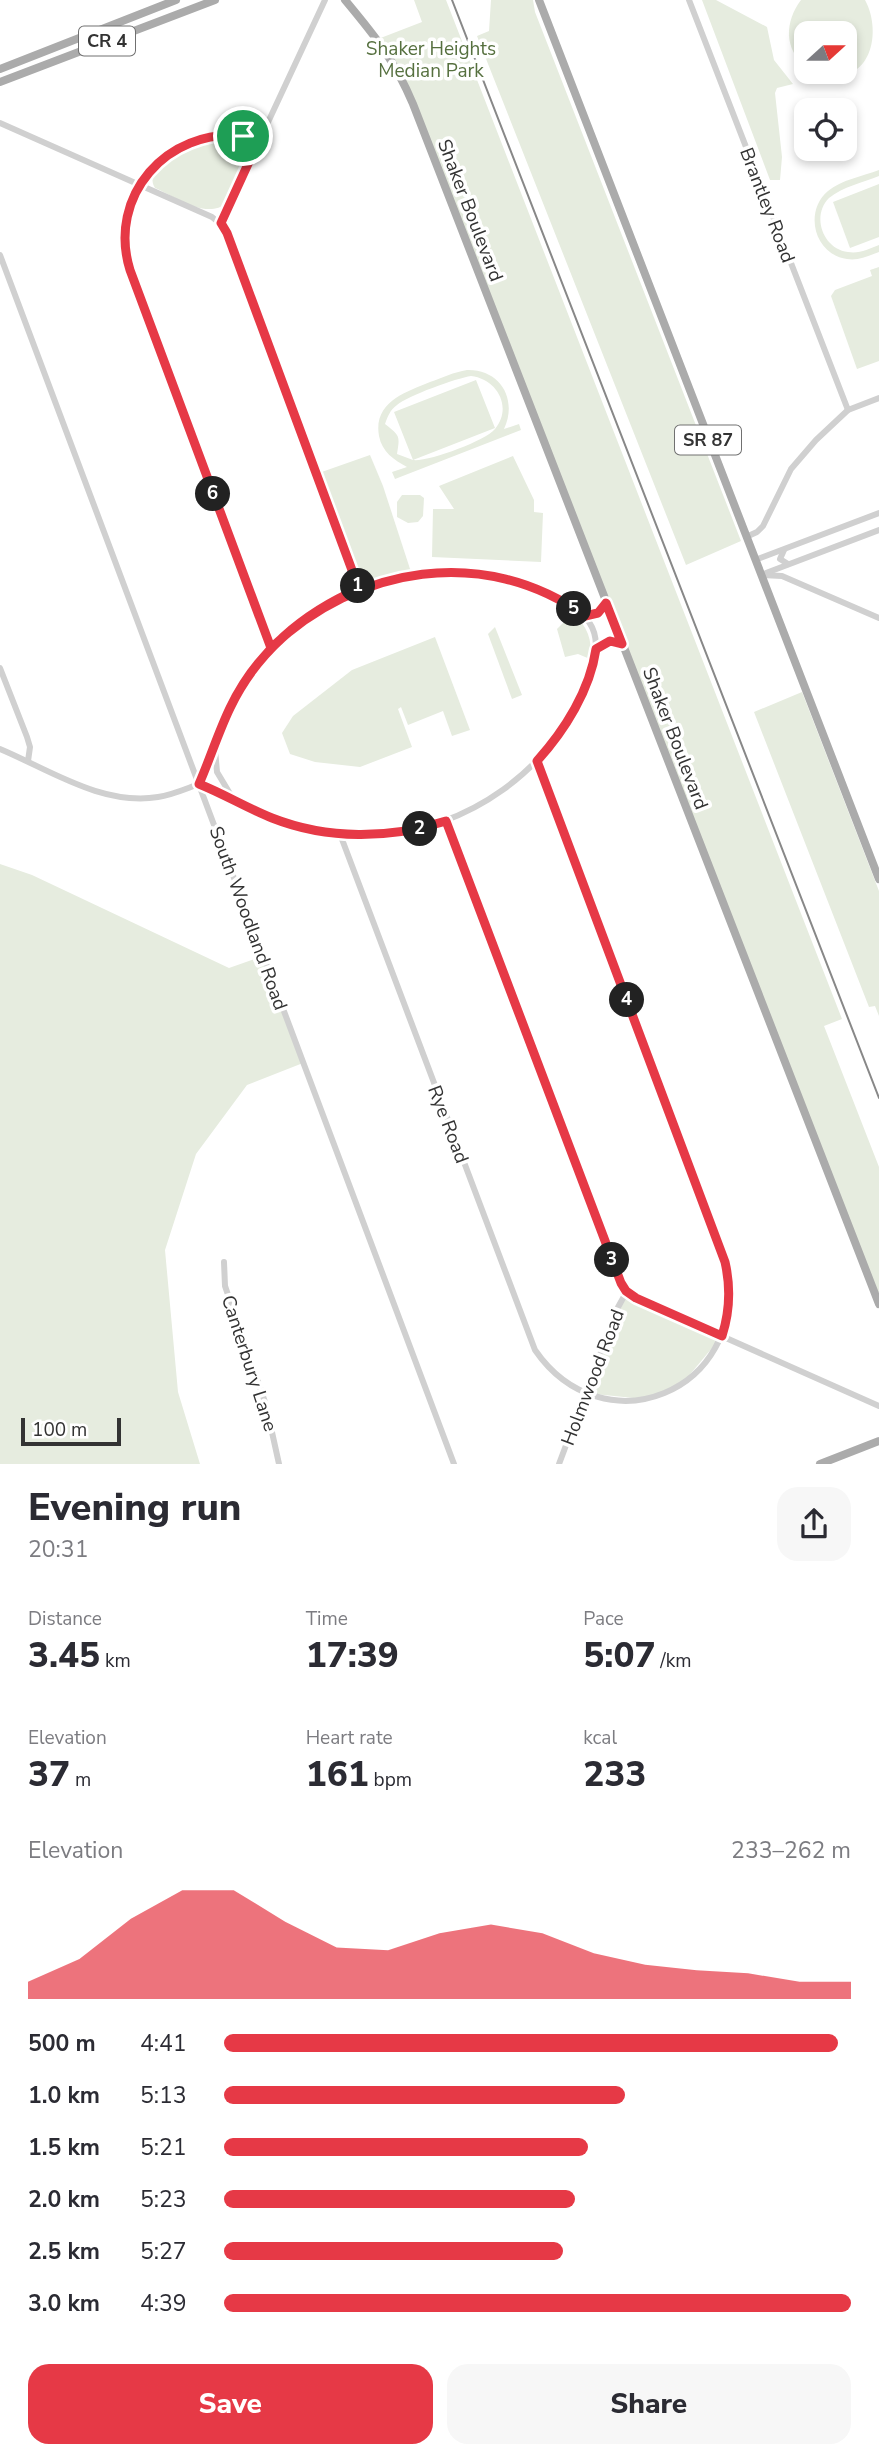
<!DOCTYPE html>
<meta charset="utf-8">
<style>
:root{--surface:#fff;--page:#f7f7f7;--text:#2b2b33;--muted:#7c7c81;--accent:#e63946}
body{margin:0;font-family:"Nunito Sans",sans-serif;background:var(--page);color:var(--text);height:100vh;display:flex;flex-direction:column;font-size:26px;white-space:nowrap}
*{box-sizing:border-box;margin:0}
p{font-size:23px;color:var(--muted)}
.icon{flex:none;width:38px;height:38px;fill:none;stroke:currentColor;stroke-width:2;stroke-linecap:round;stroke-linejoin:round}
.map{position:relative;height:1464px;overflow:hidden}
.sheet{display:flex;flex-direction:column;background:var(--surface);flex:1}
.sheet>*{flex:none}
.needle{width:46px;rotate:69deg}
.controls{position:absolute;left:794px;top:21px;display:grid;gap:14px}
.controls a{display:grid;place-items:center;width:63px;height:63px;border-radius:14px;background:var(--surface);box-shadow:0 4px 10px #0003;font-size:35px}
.scale{position:absolute;left:21px;bottom:18px;width:100px;box-sizing:border-box;padding-left:7px;border:4px solid #333;border-top:0;font-size:19px;line-height:24px;white-space:nowrap;color:#333;-webkit-text-stroke:5px #fff;paint-order:stroke}
.pin{position:absolute;display:grid;place-items:center;width:60px;height:60px;color:#fff;margin:-30px;border:4px solid #fff;border-radius:50%;box-shadow:0 2px 7px #0007}
.km{position:absolute;width:35px;height:35px;margin:-18px;border-radius:50%;background:#222;color:#fff;font-size:19px;line-height:35px;text-align:center}
.round{display:grid;place-items:center;flex:none;width:74px;height:74px;border-radius:21px;background:var(--page)}
.headline{display:flex;align-items:center;justify-content:space-between;height:119px;padding:0 28px}
h1{font-size:38px;font-weight:800;line-height:52px}
.metrics{display:grid;grid-template-columns:repeat(3,1fr);gap:10px;height:119px;padding:7px 28px}
.metrics div{display:grid;align-content:center}
.metrics b{font-size:35px;font-weight:800}
.metrics small{font-size:19px;font-weight:400}
.metrics p{font-size:19px}
.chart{height:196px;padding:14px 28px}
.chart p{display:flex;justify-content:space-between}
.chart svg{width:100%;height:126px;margin-top:7px;fill:var(--accent);opacity:.7}
.button{display:flex;gap:14px;margin-top:auto;padding:14px 28px}
.button a{flex:1;height:80px;border-radius:21px;background:var(--accent);color:#fff;font-size:28px;font-weight:800;line-height:80px;text-align:center}
.button a+a{background:var(--page);color:var(--text)}
ul{padding:0 28px;list-style:none;font-size:23px}
li{display:grid;grid-template-columns:112px 84px 1fr;align-items:center;height:52px}
li i{height:18px;border-radius:9px;background:var(--accent)}
.map>svg:first-child{display:block}
.green{fill:#e6ecdf;fill-rule:evenodd}
.lines{fill:none;stroke-linecap:round;stroke-linejoin:round}
.minor{stroke:#d0d0d0;stroke-width:6}
.major{stroke:#ababab;stroke-width:8}
.tram{stroke:#888;stroke-width:2}
.route-casing{stroke:#fff;stroke-width:14}
.route{stroke:#e63946;stroke-width:9}
.labels{text-anchor:middle;stroke-width:7;stroke-linejoin:round;paint-order:stroke}
.shield{fill:#fff;stroke:#707070;stroke-width:2}
.shield-label{font-size:18px;font-weight:bold;fill:#333}
.park-label{font-size:19px;fill:#56703f;stroke:#fff}
.street-label{font-size:19px;fill:#333;stroke:#fff}
</style>
<div class="map">
<svg width="879" height="1464" viewBox="0 0 879 1464">
<rect width="100%" height="100%" fill="#fff"/>
<g class="green">
<path d="M414 0H446L842 1019 824 1026 879 1167V1292L875 1293 413 104 378 39 422 22Z"/>
<path d="M491 0H533L535 12 741 541 686 565 477 36 489 31Z"/>
<path d="M702 0H716L767 27 774 60 793 84 777 88 775 93 782 157 780 180H770Z"/>
<path d="M801 0H865C879 25 876 71 840 76 831 77 822 75 813 72H845V33H807V67C783 50 785 21 801 0Z"/>
<path d="M228 139C238 139 247 138 250 149L227 203C206 220 176 197 155 188 139 159 210 142 228 139Z"/>
<path d="M879 170V176C864 182 842 187 829 198 811 216 823 249 848 252 859 254 869 249 879 245V252C868 256 858 261 847 259 815 255 803 212 828 191 841 180 863 176 879 170Z"/>
<path d="M879 184V237L850 248 833 202Z"/>
<path d="M879 267V361L857 369 831 296 835 290 872 276 870 270Z"/>
<path d="M467 370C500 369 518 399 504 429L519 424 521 430 395 479 392 472 407 467C394 460 382 452 379 436 373 402 406 392 430 382 442 378 454 372 467 370ZM471 376C497 379 513 407 495 429 485 441 428 462 413 460L495 428 476 380 394 412 413 460 397 454C400 435 400 436 385 424 388 416 390 410 397 405 407 396 457 378 471 376Z"/>
<path d="M370 455 383 486 412 575 359 589 316 474Z"/>
<path d="M513 456 534 500V512L543 513 541 562 432 557 433 509H454L439 486Z"/>
<path d="M402 495H420L424 498 423 516 418 522 408 523 397 517V502Z"/>
<path d="M573 613C587 626 593 640 590 659L578 654 565 657 557 629Z"/>
<path d="M495 627 522 695 512 699 488 634Z"/>
<path d="M435 637 470 730 452 736 443 711 408 725 401 707 398 709 412 747 360 767 315 762 290 754 282 733 293 716 352 670Z"/>
<path d="M802 692 879 891V1016L875 1006 869 1007 754 712Z"/>
<path d="M0 864 32 875 229 968 263 956 303 1063 247 1085 196 1154 165 1250 178 1392 200 1464H0Z"/>
<path d="M627 1291 722 1336 682 1384 643 1399 585 1393Z"/>
</g>
<g class="lines">
<g class="minor">
<path d="M689 0 848 410"/>
<path d="M0 123 212 217 224 227 359 589"/>
<path d="M259 140C178 115 106 191 130 270L271 648"/>
<path d="M221 223 325 0"/>
<path d="M0 255 454 1464"/>
<path d="M746 537 757 532 763 526 791 469 816 440 848 410 879 398"/>
<path d="M784 550 780 559 788 564"/>
<path d="M755 560 879 513"/>
<path d="M468 573C502 578 569 592 589 622 602 641 594 663 587 682 554 769 467 831 375 835 302 838 263 810 199 784 210 758 218 730 231 705 278 616 369 569 468 573Z"/>
<path d="M766 573 879 530"/>
<path d="M761 575 782 576 879 618"/>
<path d="M585 616 598 613 606 603"/>
<path d="M596 649 610 641 622 644"/>
<path d="M0 668 27 737 30 747 28 761"/>
<path d="M0 749C50 770 102 806 158 797 172 795 185 789 199 784"/>
<path d="M215 749 217 772 232 797"/>
<path d="M446 821 623 1287 636 1298 879 1406"/>
<path d="M340 834 535 1350C604 1450 747 1391 727 1271L537 761"/>
<path d="M224 1262 225 1286 266 1405 279 1464"/>
<path d="M559 1464 617 1309 627 1291"/>
</g>
<g class="major">
<path d="M345 0C375 36 394 59 413 104L879 1304"/>
<path d="M539 0 879 879"/>
<path d="M0 69 176 0"/>
<path d="M0 82 215 0"/>
<path d="M820 1464 879 1441"/>
</g>
<path class="tram" d="M452 0 879 1098"/>
</g>
<g class="lines">
<g class="route-casing">
<path id="route" d="M243 136 259 140 221 223 227 233 359 589C303 613 256 653 230 708 218 733 210 759 199 784 224 794 247 808 272 818 328 840 389 839 446 821L621 1283 626 1291 636 1298 722 1336C730 1311 731 1288 725 1262L537 761C565 730 590 690 596 649L610 641 622 644 606 603 598 613 585 616C485 544 356 566 271 648L130 270C107 196 167 128 243 136"/>
</g>
<use href="#route" class="route"/>
</g>
<g class="labels">
<g class="shield">
<rect x="79" y="26.5" width="56" height="29" rx="5"/>
<rect x="675" y="425.5" width="66" height="29" rx="5"/>
</g>
<g class="shield-label">
<text x="107" y="47">CR 4</text>
<text x="708" y="446">SR 87</text>
</g>
<g class="park-label">
<text x="431" y="55">Shaker Heights<tspan x="431" dy="22">Median Park</tspan></text>
</g>
<g class="street-label">
<text transform="translate(768 205) rotate(69)" y="7">Brantley Road</text>
<text transform="translate(471 210) rotate(69)" y="7">Shaker Boulevard</text>
<text transform="translate(676 738) rotate(69)" y="7">Shaker Boulevard</text>
<text transform="translate(249 918) rotate(70)" y="7">South Woodland Road</text>
<text transform="translate(449 1124) rotate(69)" y="7">Rye Road</text>
<text transform="translate(250 1363) rotate(72)" y="7">Canterbury Lane</text>
<text transform="translate(592 1377) rotate(-69)" y="7">Holmwood Road</text>
</g>
</g>
</svg>
<div class="controls">
<a><svg class="needle" viewBox="-14 -14 28 28"><path d="M0-13l5 13h-10z" fill="#e53935"/><path d="M0 13l5-13h-10z" fill="#7c7c81"/></svg></a>
<a><svg class="icon" aria-label="locate" viewBox="0 0 24 24"><circle cx="12" cy="12" r="6"/><path d="M12 2v4M12 18v4M2 12h4M18 12h4"/></svg></a>
</div>
<div class="scale">100 m</div>
<div class="pin" style="left:243px;top:136px;background:#1e9e55"><svg class="icon" aria-label="arrive" viewBox="0 0 24 24"><path d="M6 21V4h12l-3 4 3 4H6"/></svg></div>
<b class="km" style="left:358px;top:586px">1</b>
<b class="km" style="left:420px;top:829px">2</b>
<b class="km" style="left:612px;top:1260px">3</b>
<b class="km" style="left:627px;top:1000px">4</b>
<b class="km" style="left:574px;top:609px">5</b>
<b class="km" style="left:213px;top:494px">6</b>
</div>
<section class="sheet">
<div class="headline"><div><h1>Evening run</h1><p>20:31</p></div><a class="round"><svg class="icon" aria-label="share" viewBox="0 0 24 24"><path d="M12 15V3M7 8l5-5 5 5M5 13v7h14v-7"/></svg></a></div>
<div class="metrics">
<div><p>Distance</p><b>3.45<small> km</small></b></div>
<div><p>Time</p><b>17:39</b></div>
<div><p>Pace</p><b>5:07<small> /km</small></b></div>
</div>
<div class="metrics">
<div><p>Elevation</p><b>37<small> m</small></b></div>
<div><p>Heart rate</p><b>161<small> bpm</small></b></div>
<div><p>kcal</p><b>233</b></div>
</div>
<div class="chart"><p><span>Elevation</span>233–262 m</p>
<svg viewBox="0 0 160 44" preserveAspectRatio="none"><path d="M0 44V38L10 30L20 16L30 6L40 6L50 17L60 26L70 27L80 21L90 18L100 21L110 28L120 32L130 34L140 35L150 38L160 38V44z"/></svg>
</div>
<ul>
<li><b>500 m</b>4:41<i style="width:98%"></i></li>
<li><b>1.0 km</b>5:13<i style="width:64%"></i></li>
<li><b>1.5 km</b>5:21<i style="width:58%"></i></li>
<li><b>2.0 km</b>5:23<i style="width:56%"></i></li>
<li><b>2.5 km</b>5:27<i style="width:54%"></i></li>
<li><b>3.0 km</b>4:39<i style="width:100%"></i></li>
</ul>
<div class="button"><a>Save</a><a>Share</a></div>
</section>
